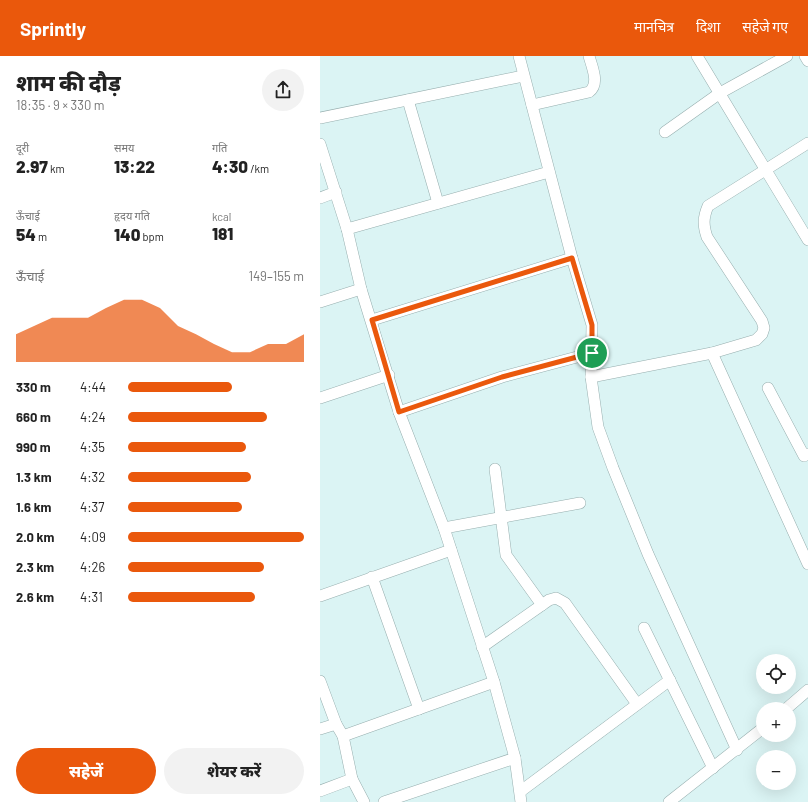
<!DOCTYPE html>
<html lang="hi">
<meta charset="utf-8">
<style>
:root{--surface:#fff;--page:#f2f2f2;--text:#222;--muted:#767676;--accent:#ea580c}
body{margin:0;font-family:Barlow,"Noto Sans Devanagari",sans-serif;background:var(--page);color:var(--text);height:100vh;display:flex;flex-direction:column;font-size:15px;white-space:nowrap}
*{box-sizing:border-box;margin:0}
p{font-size:13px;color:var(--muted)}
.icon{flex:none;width:22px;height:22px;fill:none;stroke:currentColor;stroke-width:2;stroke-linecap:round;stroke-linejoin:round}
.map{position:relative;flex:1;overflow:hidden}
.panel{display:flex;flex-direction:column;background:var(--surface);width:320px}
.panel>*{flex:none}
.buttons{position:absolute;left:436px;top:598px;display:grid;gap:8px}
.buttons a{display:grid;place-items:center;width:40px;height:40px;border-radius:50%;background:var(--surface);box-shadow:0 4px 16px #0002;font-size:20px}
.pin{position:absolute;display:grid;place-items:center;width:34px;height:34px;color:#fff;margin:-17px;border:2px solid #fff;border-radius:50%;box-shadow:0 1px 4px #0007}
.round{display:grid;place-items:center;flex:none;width:42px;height:42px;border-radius:21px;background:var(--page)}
.summary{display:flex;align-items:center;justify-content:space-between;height:68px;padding:0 16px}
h1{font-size:22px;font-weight:800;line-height:30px}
.metrics{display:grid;grid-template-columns:repeat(3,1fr);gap:6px;height:68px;padding:4px 16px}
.metrics div{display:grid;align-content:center}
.metrics b{font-size:17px;font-weight:800}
.metrics small{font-size:11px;font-weight:400}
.metrics p{font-size:11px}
.chart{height:112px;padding:8px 16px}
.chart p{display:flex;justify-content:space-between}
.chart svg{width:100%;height:72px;margin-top:4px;fill:var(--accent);opacity:.7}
.action{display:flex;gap:8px;margin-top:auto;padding:8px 16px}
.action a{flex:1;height:46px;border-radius:24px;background:var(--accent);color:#fff;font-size:16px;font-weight:800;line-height:46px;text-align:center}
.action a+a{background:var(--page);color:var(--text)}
ul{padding:0 16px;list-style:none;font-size:13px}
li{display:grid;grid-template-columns:64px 48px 1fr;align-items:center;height:30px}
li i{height:10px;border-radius:5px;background:var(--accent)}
header{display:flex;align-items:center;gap:24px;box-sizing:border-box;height:56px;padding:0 20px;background:var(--accent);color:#fff}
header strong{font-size:19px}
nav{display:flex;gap:22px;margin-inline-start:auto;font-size:14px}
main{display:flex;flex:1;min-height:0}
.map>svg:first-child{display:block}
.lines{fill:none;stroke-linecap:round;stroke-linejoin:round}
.minor-casing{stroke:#96aeae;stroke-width:12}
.minor{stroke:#fff;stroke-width:11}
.route-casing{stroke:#fff;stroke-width:8}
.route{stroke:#ea580c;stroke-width:5}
</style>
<header>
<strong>Sprintly</strong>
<nav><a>मानचित्र</a><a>दिशा</a><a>सहेजे गए</a></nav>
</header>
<main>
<section class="panel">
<div class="summary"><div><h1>शाम की दौड़</h1><p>18:35 · 9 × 330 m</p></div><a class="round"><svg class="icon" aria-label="share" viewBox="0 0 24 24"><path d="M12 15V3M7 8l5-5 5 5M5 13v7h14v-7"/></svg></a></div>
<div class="metrics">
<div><p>दूरी</p><b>2.97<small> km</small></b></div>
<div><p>समय</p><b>13:22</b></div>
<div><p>गति</p><b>4:30<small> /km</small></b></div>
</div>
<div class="metrics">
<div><p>ऊँचाई</p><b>54<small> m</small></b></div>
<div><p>हृदय गति</p><b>140<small> bpm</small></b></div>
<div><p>kcal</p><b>181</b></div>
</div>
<div class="chart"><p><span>ऊँचाई</span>149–155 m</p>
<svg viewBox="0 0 160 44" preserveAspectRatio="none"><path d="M0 44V27L10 22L20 17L30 17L40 17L50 11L60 6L70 6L80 11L90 22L100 27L110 33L120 38L130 38L140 33L150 33L160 27V44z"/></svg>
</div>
<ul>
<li><b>330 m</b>4:44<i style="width:59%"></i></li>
<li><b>660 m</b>4:24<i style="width:79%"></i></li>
<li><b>990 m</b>4:35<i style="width:67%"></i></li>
<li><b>1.3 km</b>4:32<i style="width:70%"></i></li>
<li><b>1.6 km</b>4:37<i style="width:65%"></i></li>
<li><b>2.0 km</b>4:09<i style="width:100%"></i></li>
<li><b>2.3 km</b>4:26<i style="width:77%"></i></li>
<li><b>2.6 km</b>4:31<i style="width:72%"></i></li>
</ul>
<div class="action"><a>सहेजें</a><a>शेयर करें</a></div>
</section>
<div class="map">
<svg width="488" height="746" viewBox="0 0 488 746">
<rect width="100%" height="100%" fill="#dbf4f4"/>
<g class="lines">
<g class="minor-casing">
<g id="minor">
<path d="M199 0 252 202 272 269 271 321 278 371 293 412 328 498 417 694"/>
<path d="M377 0 488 184"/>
<path d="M485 0 488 5"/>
<path d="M88 44 118 147"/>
<path d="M212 49 269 36C280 28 272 11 269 0"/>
<path d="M0 62 203 20"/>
<path d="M345 76 400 37 467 0"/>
<path d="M0 88 27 173 41 233 79 356 124 472 174 626 195 702 201 746"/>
<path d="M0 142 16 136"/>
<path d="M27 173 229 116"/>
<path d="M0 246 41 233"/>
<path d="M52 264 252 202"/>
<path d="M392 297 488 508"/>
<path d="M271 321 392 297 436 284 442 278 444 272 442 265 387 181C383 169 383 162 388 150L488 87"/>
<path d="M448 332 484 400 488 398"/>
<path d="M0 342 69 319"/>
<path d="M79 356 182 321 272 297"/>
<path d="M175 413 186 499 222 549"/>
<path d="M124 472 260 447"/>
<path d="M52 521 99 653"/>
<path d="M0 540 131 494"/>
<path d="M324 572 393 712"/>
<path d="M162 591 229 544 236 542 245 547 317 648"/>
<path d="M0 625 16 668 23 680 32 723 44 746"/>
<path d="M466 653 488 634"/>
<path d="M0 673 16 668"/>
<path d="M23 680 174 626"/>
<path d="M0 735 32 723"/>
<path d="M201 735 350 624"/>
<path d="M64 746 195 702"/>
<path d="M349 746 443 672"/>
</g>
</g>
<use href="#minor" class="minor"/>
</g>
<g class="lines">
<g class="route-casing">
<path id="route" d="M252 202 272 269V297L182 321 79 356 52 264Z"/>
</g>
<use href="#route" class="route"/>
</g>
</svg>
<div class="buttons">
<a><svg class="icon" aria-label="locate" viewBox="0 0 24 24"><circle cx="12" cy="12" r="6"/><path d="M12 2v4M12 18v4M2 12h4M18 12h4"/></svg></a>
<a>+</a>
<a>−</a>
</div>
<div class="pin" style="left:272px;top:297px;background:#1e9e55"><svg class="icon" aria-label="arrive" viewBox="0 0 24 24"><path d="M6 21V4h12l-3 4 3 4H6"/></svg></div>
</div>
</main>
